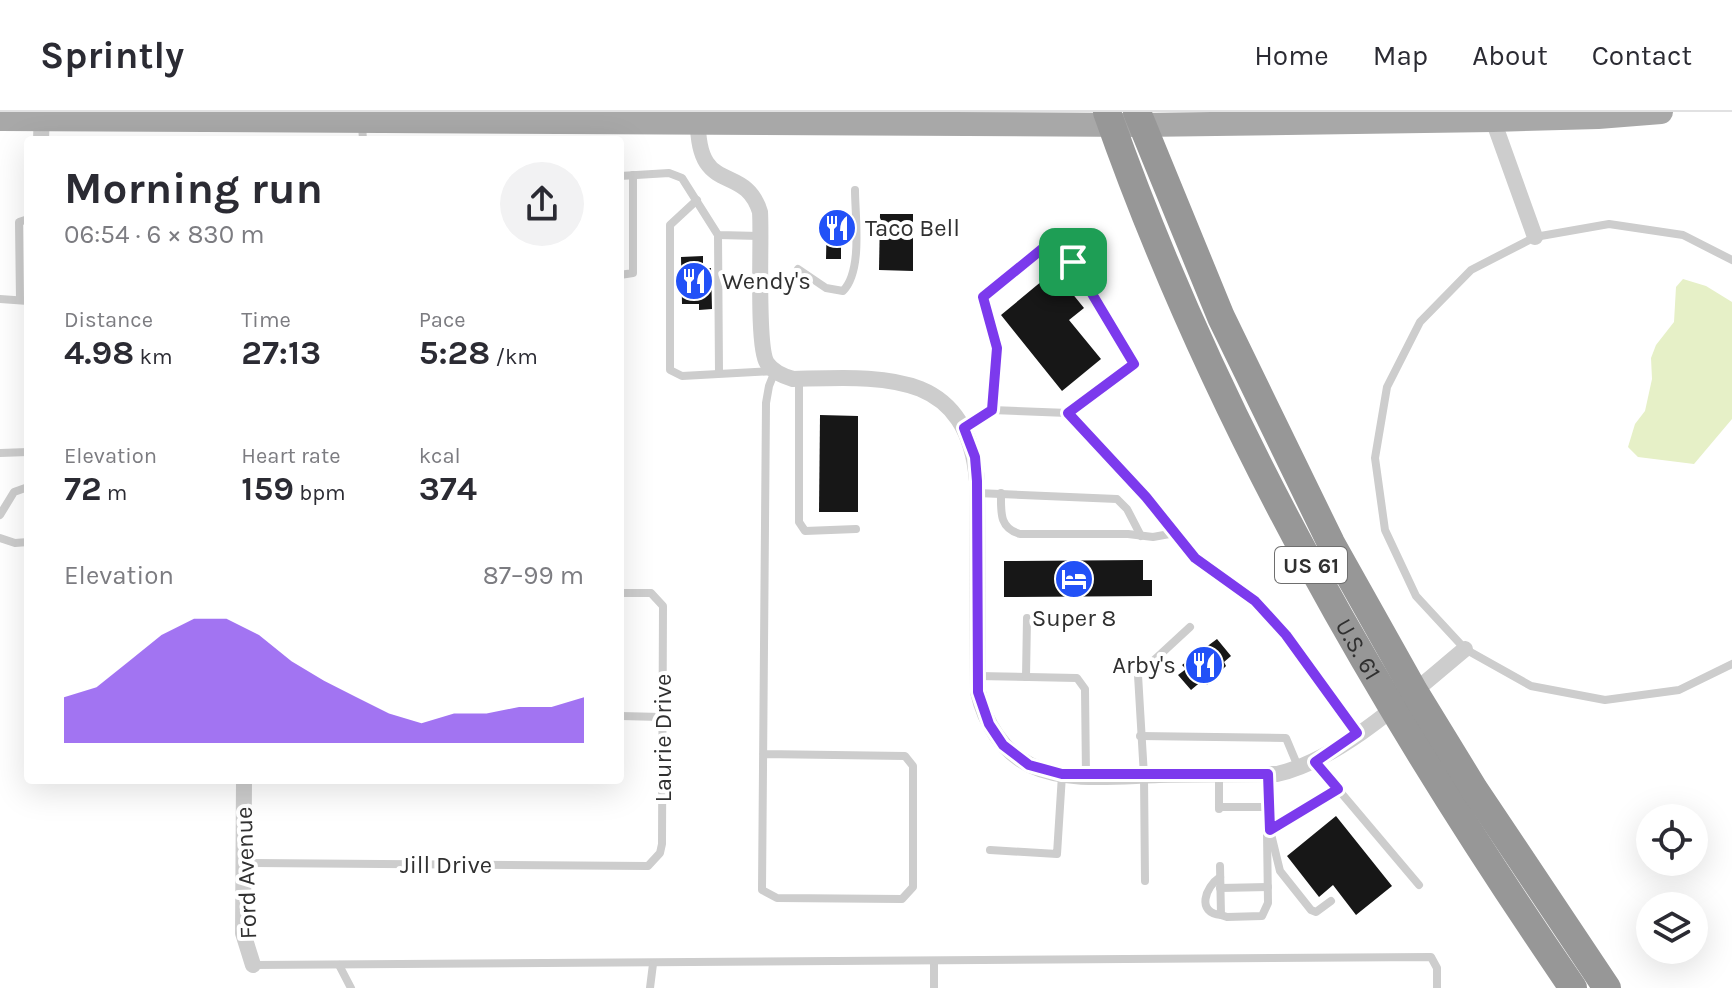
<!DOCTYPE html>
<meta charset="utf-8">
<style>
:root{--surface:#fff;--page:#f2f2f3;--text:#2b2b33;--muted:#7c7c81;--line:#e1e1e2;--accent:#7c3aed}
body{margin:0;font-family:Karla,sans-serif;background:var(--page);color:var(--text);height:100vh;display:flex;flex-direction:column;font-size:30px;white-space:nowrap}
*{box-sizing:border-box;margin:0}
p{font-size:26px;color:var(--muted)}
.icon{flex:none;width:44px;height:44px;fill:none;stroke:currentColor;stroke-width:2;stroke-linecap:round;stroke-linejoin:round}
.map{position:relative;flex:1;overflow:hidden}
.details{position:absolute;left:24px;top:24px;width:600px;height:648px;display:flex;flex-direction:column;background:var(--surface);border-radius:8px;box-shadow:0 8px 32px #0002}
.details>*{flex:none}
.buttons{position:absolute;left:1636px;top:692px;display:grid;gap:16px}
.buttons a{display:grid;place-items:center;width:72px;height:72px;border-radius:50%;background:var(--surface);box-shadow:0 8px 32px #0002;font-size:40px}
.pin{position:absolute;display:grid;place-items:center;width:68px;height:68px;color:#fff;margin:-34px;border-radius:16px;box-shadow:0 4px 12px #0006}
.round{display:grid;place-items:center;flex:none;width:84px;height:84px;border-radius:42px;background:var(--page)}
.head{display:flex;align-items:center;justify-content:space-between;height:136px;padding:0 40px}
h1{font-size:44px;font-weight:700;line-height:60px}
.figures{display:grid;grid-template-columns:repeat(3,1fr);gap:12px;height:136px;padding:8px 40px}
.figures div{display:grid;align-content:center}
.figures b{font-size:34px;font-weight:700}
.figures small{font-size:22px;font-weight:400}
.figures p{font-size:22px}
.chart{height:224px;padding:16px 40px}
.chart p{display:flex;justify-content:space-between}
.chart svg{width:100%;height:144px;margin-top:8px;fill:var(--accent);opacity:.7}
header{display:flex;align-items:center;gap:48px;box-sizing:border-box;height:112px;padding:0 40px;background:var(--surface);border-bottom:2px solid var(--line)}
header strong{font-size:38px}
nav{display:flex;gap:44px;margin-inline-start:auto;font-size:28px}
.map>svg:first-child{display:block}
.water{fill:#e6f0c7}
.building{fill:#171717}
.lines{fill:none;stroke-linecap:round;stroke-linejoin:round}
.lane{stroke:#cdcdcd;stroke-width:8}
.street{stroke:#cdcdcd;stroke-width:16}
.primary{stroke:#a8a8a8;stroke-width:24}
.highway{stroke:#979797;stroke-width:28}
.route-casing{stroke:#fff;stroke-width:16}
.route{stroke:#7c3aed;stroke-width:10}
.labels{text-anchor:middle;stroke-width:8;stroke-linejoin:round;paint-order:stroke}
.shield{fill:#fff;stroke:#6e6e6e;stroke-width:2}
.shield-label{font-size:22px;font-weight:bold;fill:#303030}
.poi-label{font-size:24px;fill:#303030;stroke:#fff;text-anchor:start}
.street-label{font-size:24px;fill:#303030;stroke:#fff}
</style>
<header>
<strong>Sprintly</strong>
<nav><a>Home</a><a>Map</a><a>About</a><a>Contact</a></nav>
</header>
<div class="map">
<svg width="1732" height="876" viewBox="0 0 1732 876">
<rect width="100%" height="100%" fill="#fff"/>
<path class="water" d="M1683 167 1706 174 1732 190V307L1694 352 1638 345 1628 335 1635 312 1645 299 1652 267 1651 246 1656 233 1674 210 1676 175Z"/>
<g class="building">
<path d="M827 100H846L847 132 841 133V147H826Z"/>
<path d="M880 102H913V159L879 158Z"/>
<path d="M703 144V156H711L712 197 699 198V192H682L681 145Z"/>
<path d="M1054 159 1084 196 1069 208 1101 247 1062 279 1001 203Z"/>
<path d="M820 303 858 304V400H819Z"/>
<path d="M1143 448V468H1152V484L1004 485V449Z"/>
<path d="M1217 527 1231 544 1224 550 1226 554 1207 573 1203 568 1191 578 1178 563 1186 557 1182 553Z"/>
<path d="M1336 704 1392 774 1356 803 1333 773 1319 785 1287 744Z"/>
</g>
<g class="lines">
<g class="lane">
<path d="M362 13 363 28"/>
<path d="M620 64 669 61 682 66 718 123 760 124"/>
<path d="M697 88 670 113V258L682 264 775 259 769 274 766 291 762 778 777 786 902 787 913 775V654L905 644 763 642"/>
<path d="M718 123 719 261"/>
<path d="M1732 148 1683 123 1609 112 1535 125 1471 158 1420 210 1387 275 1375 346 1385 418 1416 484 1465 537 1531 574 1605 588 1679 578 1732 552"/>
<path d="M798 157 826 176 843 179C863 159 855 105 855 78"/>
<path d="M620 163 633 161V63"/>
<path d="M0 187 28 189"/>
<path d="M20 188 19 110 28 107"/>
<path d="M799 268V410L805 419 856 417"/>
<path d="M1068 301 1146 385 1195 446 1255 489 1286 523 1357 621"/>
<path d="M964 316 992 298 1068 301 1134 252 1073 150 1047 133 983 185 997 236 992 298"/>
<path d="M0 341 28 340"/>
<path d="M977 381 1117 387 1127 397 1141 424"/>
<path d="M1001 381C1001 400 999 416 1020 422H1128L1153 425 1175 421"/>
<path d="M620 399V411"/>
<path d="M0 403 14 380 28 375"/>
<path d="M0 426 15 431 28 430"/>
<path d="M978 564 1077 566 1085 577 1086 664"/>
<path d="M1026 565 1027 506"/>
<path d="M620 604 662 605"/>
<path d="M1140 624 1286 626 1299 657"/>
<path d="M1315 650 1419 773"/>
<path d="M1219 663V697"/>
<path d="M1219 695H1270"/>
<path d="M990 738 1057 742 1062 663"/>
<path d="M244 751 648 754 660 741 662 732 663 494 651 481H620"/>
<path d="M1220 754 1221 803 1227 805 1262 804 1268 791 1267 721 1270 718 1268 662"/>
<path d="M1220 765C1205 775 1196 801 1221 803"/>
<path d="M1145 769 1144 664 1138 563 1190 515"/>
<path d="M1220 776 1268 775"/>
<path d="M1331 789 1316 800 1311 798 1280 759 1270 718 1338 677"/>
<path d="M934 850V876"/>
<path d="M253 853 1431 845 1437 856V876"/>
<path d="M339 853 351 876"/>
<path d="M650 876 653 852"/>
</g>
<g class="street">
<path d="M698 2C695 88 744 48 760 100 762 127 756 234 767 251 773 260 783 264 793 267 882 265 967 256 977 369L978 580C985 611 1002 639 1030 653 1068 671 1119 664 1159 663 1198 662 1238 662 1277 662 1341 648 1414 579 1465 537"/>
<path d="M1493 2V8L1535 125"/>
<path d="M41 28 42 0"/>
<path d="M244 668 243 821 253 853"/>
</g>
<path class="primary" d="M0 7 1141 13 1493 8 1598 5 1661 0"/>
<g class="highway">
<path id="s1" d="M1107 0C1217 314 1386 603 1573 876"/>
<path d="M1137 0 1221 205 1331 431 1414 579 1474 677 1607 876"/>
</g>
</g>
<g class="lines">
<g class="route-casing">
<path id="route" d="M1047 133 1073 150 1134 252 1068 301 1146 385 1195 446 1255 489 1286 523 1357 621 1315 650 1338 677 1270 718 1268 662H1062L1029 653 1003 633 989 612 978 580 977 369 975 345 964 316 992 298 997 236 983 185Z"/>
</g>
<use href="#route" class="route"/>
</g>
<defs>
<g id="restaurant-disc" transform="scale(2)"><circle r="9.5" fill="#2251f7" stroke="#fff"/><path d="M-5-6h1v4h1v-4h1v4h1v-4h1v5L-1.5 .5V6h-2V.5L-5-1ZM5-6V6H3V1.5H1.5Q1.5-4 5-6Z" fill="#fff"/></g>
<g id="hotel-disc" transform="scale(2)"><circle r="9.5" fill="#2251f7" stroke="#fff"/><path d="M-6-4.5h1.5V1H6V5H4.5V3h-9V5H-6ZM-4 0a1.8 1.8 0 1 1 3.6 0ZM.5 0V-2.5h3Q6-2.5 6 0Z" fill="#fff"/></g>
</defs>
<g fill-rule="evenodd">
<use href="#restaurant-disc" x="837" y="116"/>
<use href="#restaurant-disc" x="694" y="169"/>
<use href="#hotel-disc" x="1074" y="467"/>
<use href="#restaurant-disc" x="1204" y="553"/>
</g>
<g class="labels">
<rect class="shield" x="1275" y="435" width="72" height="36" rx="6"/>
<g class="shield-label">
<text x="1311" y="461">US 61</text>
</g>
<g class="poi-label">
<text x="865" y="124">Taco Bell</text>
<text x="722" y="177">Wendy's</text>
<text x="1074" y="514" text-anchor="middle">Super 8</text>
<text x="1176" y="561" text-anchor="end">Arby's</text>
</g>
<g class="street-label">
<text dy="8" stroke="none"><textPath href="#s1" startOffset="594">U.S. 61</textPath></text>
<text transform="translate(663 626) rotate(-90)" y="8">Laurie Drive</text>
<text x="446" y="761">Jill Drive</text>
<text transform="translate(246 761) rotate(-92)" y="8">Ford Avenue</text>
</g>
</g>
</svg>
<div class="buttons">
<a><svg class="icon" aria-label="locate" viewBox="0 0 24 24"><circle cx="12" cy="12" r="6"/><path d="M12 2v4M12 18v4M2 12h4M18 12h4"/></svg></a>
<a><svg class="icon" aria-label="layers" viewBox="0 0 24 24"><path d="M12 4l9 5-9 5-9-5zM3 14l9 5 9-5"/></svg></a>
</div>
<div class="pin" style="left:1073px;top:150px;background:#1e9e55"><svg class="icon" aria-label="arrive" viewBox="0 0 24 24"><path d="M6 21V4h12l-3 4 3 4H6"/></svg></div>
<section class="details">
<div class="head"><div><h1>Morning run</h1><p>06:54 · 6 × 830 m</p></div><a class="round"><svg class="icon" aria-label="share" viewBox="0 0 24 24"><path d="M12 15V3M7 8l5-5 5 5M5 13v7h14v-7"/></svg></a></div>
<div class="figures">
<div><p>Distance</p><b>4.98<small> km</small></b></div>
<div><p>Time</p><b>27:13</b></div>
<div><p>Pace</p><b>5:28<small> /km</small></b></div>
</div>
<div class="figures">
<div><p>Elevation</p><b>72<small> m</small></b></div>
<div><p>Heart rate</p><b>159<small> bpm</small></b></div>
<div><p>kcal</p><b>374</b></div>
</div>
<div class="chart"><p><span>Elevation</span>87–99 m</p>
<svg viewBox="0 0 160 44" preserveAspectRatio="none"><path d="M0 44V30L10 27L20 19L30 11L40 6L50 6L60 11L70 19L80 25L90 30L100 35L110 38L120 35L130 35L140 33L150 33L160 30V44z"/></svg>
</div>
</section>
</div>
